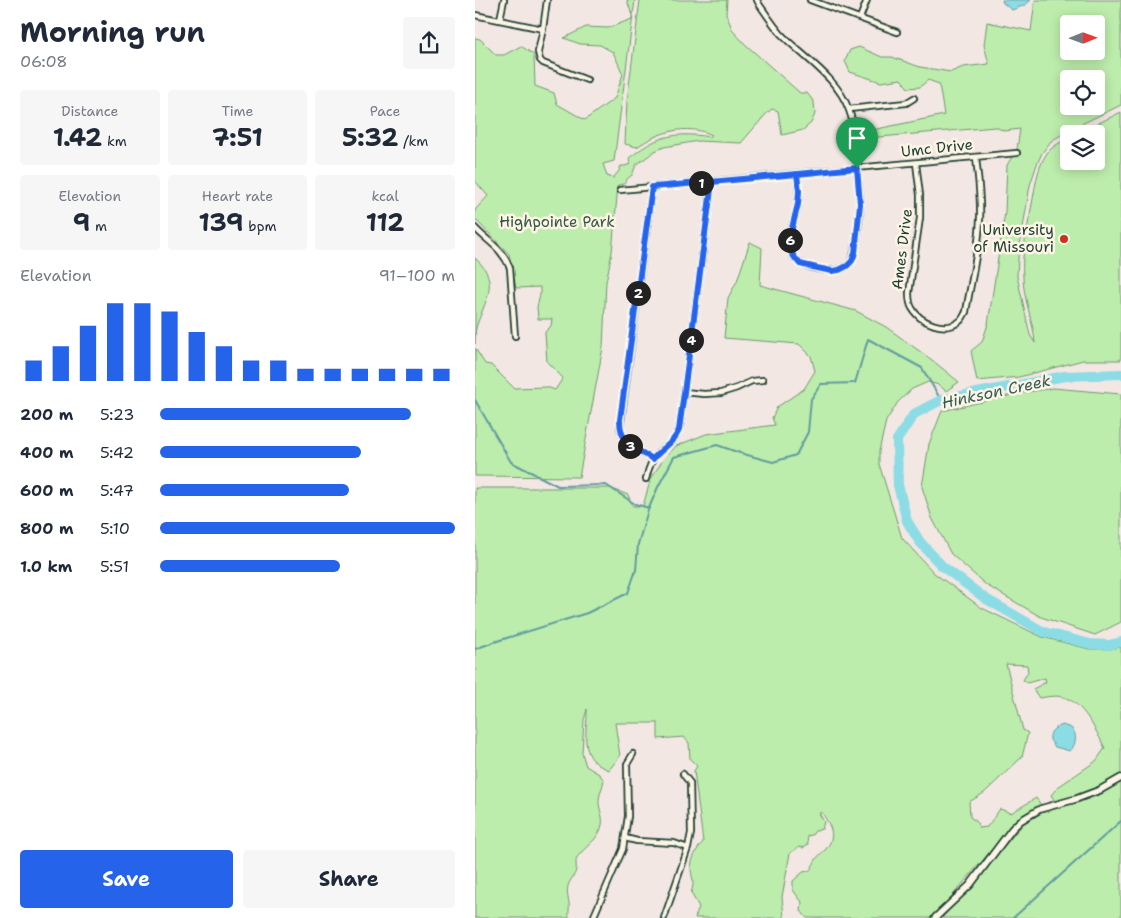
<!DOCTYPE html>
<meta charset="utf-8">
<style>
:root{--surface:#fff;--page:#f6f6f7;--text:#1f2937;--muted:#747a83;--accent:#2563eb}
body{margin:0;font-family:"Shantell Sans",sans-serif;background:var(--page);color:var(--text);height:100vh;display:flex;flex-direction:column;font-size:19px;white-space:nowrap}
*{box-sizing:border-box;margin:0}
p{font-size:16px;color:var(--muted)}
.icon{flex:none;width:28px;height:28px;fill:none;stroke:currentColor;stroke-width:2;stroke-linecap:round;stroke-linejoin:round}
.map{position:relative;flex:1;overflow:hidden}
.sheet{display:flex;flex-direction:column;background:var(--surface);width:475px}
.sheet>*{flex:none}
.needle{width:32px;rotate:89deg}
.controls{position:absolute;left:585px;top:15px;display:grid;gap:10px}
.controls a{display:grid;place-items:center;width:45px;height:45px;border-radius:5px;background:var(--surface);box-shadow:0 2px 12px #0003;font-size:25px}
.pin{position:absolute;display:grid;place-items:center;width:42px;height:42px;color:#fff;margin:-51px -21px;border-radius:50% 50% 50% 0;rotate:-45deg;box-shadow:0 0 5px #0007}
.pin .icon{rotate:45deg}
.km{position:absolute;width:25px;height:25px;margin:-12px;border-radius:50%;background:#222;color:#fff;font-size:14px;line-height:25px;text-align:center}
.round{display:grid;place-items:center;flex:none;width:52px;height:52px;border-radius:5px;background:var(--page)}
.overview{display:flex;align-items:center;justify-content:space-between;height:85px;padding:0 20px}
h1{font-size:28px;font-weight:700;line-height:38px}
.stats{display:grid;grid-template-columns:repeat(3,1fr);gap:8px;height:85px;padding:5px 20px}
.stats div{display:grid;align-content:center;border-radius:5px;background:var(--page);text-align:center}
.stats b{font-size:25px;font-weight:700}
.stats small{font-size:14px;font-weight:400}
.stats p{font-size:14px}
.chart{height:140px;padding:10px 20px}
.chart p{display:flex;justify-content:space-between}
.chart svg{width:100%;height:90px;margin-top:5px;stroke:var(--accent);stroke-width:6}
.cta{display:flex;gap:10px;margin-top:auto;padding:10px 20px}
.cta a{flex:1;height:58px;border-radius:5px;background:var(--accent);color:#fff;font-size:20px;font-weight:700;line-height:58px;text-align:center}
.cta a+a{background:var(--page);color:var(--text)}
ul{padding:0 20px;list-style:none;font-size:16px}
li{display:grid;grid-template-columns:80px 60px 1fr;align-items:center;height:38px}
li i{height:12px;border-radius:6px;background:var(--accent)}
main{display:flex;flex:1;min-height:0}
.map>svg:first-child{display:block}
.green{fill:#bdedac;stroke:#6e9570;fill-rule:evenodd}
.water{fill:#8bdce5;stroke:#609c9e}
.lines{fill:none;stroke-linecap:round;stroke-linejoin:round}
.stream{stroke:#609c9e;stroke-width:2}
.river{stroke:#8bdce5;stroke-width:10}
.minor-casing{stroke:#1f3d34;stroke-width:8}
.tertiary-casing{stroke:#1f3d34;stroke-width:9}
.minor{stroke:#fcf5e5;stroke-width:4.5}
.tertiary{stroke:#fcf5e5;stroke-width:5.5}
.route-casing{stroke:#fff;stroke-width:10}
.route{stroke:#2563eb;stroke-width:6}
.poi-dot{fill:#c8321e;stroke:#fcf5e5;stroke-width:2}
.labels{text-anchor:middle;stroke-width:5;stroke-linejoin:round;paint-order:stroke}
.street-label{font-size:15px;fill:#1f3d34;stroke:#fcf5e5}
.park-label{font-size:15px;fill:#375746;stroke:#fcf5e5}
.poi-label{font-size:15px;fill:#1f3d34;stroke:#fcf5e5;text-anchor:end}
.water-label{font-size:16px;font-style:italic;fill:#355d57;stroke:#fcf5e5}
</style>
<main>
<section class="sheet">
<div class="overview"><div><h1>Morning run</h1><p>06:08</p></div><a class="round"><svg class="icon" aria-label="share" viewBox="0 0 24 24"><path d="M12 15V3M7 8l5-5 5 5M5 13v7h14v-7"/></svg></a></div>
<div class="stats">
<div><p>Distance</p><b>1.42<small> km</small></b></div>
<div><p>Time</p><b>7:51</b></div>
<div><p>Pace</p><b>5:32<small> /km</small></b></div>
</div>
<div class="stats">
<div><p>Elevation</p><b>9<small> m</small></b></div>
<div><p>Heart rate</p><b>139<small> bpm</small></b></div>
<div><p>kcal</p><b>112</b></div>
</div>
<div class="chart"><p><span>Elevation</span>91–100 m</p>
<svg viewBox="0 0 160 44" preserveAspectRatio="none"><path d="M5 44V34M15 44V27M25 44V17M35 44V6M45 44V6M55 44V10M65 44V20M75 44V27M85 44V34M95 44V34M105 44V38M115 44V38M125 44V38M135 44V38M145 44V38M155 44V38"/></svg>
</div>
<ul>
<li><b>200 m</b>5:23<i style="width:85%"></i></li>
<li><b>400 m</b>5:42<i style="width:68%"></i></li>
<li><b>600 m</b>5:47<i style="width:64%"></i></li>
<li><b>800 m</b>5:10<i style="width:100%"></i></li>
<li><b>1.0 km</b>5:51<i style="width:61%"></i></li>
</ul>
<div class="cta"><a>Save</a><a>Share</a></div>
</section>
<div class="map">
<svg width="646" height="918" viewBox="0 0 646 918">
<rect width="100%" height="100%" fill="#f3e7e3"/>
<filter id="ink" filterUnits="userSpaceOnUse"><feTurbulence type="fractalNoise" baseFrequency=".02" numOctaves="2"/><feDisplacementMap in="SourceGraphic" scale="10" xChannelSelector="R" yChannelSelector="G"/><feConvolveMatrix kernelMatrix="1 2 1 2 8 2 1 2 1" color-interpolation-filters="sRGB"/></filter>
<g filter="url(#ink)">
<g class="green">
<path d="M152 0H160L139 161 128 164 132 176 138 178 144 171 146 166H150L155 164 154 158C162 152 171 145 180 141 197 133 218 134 235 137L237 135C212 123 183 132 162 147L150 144 152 101 165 0H252L251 14 258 31 270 44 325 93H332L339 102 340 114 336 123 328 130 307 135 303 111 297 109 292 113 266 143 223 141 189 147 180 151 161 165 157 175 152 179 149 184 143 185 137 252 131 282 128 347 104 477 0 476V348L10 364 16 365 39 388 72 387 80 390 88 378 72 362 70 332 76 326 77 319H63L62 307 65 295V287L41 288 34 254 0 219V210L13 196 0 181V38L5 39 21 55H29L46 46 59 55 60 86 79 93 82 104 110 120 140 98 148 74 138 52 125 45 105 44 89 38 111 27 133 28 157 19V15Z"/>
<path d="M560 0H646V105L596 129 576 141 567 153 562 164 555 185 543 258 542 276 555 335 560 343 559 334C556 317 548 294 548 277 546 254 552 231 556 209 560 191 561 169 572 153 578 146 586 142 594 138V161H621V134H602L646 112V360H608L544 377 502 381 496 351 507 342 513 324 530 212 532 165 542 149 545 129 530 131 520 127 393 138 390 148 387 151 383 133 469 115 464 84 453 80 445 87 433 88 426 79 406 82 375 72 370 61 375 50 384 47 407 57H417L445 67 476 72 488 67 514 64 509 45 512 22 556 31ZM594 24H621V51H594ZM594 79H621V106H594Z"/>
<path d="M275 242 287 248 285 285 381 311 411 327 457 360 484 382 471 391 464 385 453 382 437 389 423 402 411 421 404 451V464L427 538 459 573 507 608 567 637 614 649H635L646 647V918H467L549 823 578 807 587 806 635 782 586 802 580 801 576 795 583 787 621 761 630 748C621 731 608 702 588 697 581 695 571 697 564 698L558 689 571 682 570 678 552 683 548 680 553 672 552 665 531 664 548 730 553 733 547 757 509 793 494 802 495 817 502 822 504 828 512 827 525 809 536 813 561 798 566 805 545 817 458 918H332L326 911 327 902 318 890V881L328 872 334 871C338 867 339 862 342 858 345 854 348 852 351 849 362 835 355 825 347 813H344L349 822 347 829 340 831 337 835 332 836 333 844 328 848 324 847 315 853 307 897 309 918H220L224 907 216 893C220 881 217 880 216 869 216 860 222 848 228 842L219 771 222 766 215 759 214 743 209 737 183 739V723H140L145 756 134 770C130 768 123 766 120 762 105 748 113 727 112 709L109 720 107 753 111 766 124 774 129 780C128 786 125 792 124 799 123 808 129 816 127 825 124 839 112 845 104 855 99 860 102 864 101 870 100 875 96 879 94 883 91 890 93 896 94 903 95 908 93 913 94 918H0V488H135L153 495 158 506H168L176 478 188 460 201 446 231 434 300 425 297 418 302 407 329 389 340 371 336 356 324 344 249 338 253 298 262 281Z"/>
<path d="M0 258C27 282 9 301 1 328 0 333 0 339 0 344Z"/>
<path d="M578 388 646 394V622L620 635 566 617 511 585 476 554 457 518 447 487 454 444 467 411 546 393Z"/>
</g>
<g class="water">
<path d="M527 0H556L550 5 537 10 528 3Z"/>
<path d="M588 725C589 726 595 727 596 728 603 734 601 745 595 751L580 747 575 740C574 731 579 728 588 725Z"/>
</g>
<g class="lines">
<g class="stream">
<path d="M0 400 36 462 83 486 131 485 160 504 174 508 183 487 199 457 242 445 265 453 298 462 321 455 333 432 336 399 346 384 380 383 393 339 447 368 466 400"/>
<path d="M0 649 19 642 112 613 153 593 161 570 163 544 174 507"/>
<path d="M538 918 646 821"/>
</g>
<path class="river" d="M646 374 590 376 466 400 439 414 422 440 423 485 432 521 445 542 467 566 511 599 569 632 615 644 634 645 646 642"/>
<g class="minor-casing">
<g id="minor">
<path d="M72 0 68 29 63 52 65 60 68 63 112 80"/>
<path d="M282 0 284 4C291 14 298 25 306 34 329 58 362 77 374 110 381 129 381 150 382 170 383 181 385 192 385 204 385 215 381 255 375 263 367 272 355 271 343 269 332 267 321 264 316 252 310 237 321 219 323 204 325 194 323 184 322 174"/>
<path d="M335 0 422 32"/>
<path d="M0 15 68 29"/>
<path d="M385 18 392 0"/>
<path d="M25 19 29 0"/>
<path d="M374 109 431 103 439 98"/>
<path d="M441 163 445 195V218L434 293C434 298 434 303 437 308 445 323 471 333 485 321 488 319 489 315 491 312 496 281 504 250 505 219 506 198 503 177 501 157"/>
<path d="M177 187 145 428C149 446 163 450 178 459"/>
<path d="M145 190 542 153"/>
<path d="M0 228C13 242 27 248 35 268L40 336"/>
<path d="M209 392 229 394 246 393 262 388 277 381 288 380"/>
<path d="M171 479C173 470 176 460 183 453 193 443 198 444 204 430L237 182"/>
<path d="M150 838 162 841 199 843 213 848"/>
<path d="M118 918 148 849 153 816 152 764 158 754"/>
<path d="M189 918 213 848 216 833 215 783 208 774"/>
</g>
</g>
<g class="tertiary-casing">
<path id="tertiary" d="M460 918 495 885 537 829 545 821 565 809 601 799 625 790 646 778"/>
</g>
<use href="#minor" class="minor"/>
<use href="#tertiary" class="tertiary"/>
</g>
</g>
<g class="lines" filter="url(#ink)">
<g class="route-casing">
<path id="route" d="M382 168C314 175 245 181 177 187L145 420C145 445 160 448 178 459 188 447 198 444 204 430L237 182 322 174 324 191 323 204 315 236 314 244 316 252 320 258 325 264 342 268 357 271 364 270 372 266 377 261 380 253 385 204 382 168"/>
</g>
<use href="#route" class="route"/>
</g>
<circle class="poi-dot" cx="589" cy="239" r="5"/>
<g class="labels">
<g class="street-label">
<text transform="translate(462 148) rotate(-6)" y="5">Umc Drive</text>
<text transform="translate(427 249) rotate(-83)" y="5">Ames Drive</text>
</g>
<g class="park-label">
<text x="82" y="227">Highpointe Park</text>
</g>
<g class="poi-label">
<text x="579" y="235">University<tspan x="579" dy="17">of Missouri</tspan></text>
</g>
<g class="water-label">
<text transform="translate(521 391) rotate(-12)" y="6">Hinkson Creek</text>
</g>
</g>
</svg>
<div class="controls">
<a><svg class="needle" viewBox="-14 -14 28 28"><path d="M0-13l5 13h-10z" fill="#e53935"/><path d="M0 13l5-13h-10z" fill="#747a83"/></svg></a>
<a><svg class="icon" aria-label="locate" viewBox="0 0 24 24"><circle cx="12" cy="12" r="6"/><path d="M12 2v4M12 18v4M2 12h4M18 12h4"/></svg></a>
<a><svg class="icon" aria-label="layers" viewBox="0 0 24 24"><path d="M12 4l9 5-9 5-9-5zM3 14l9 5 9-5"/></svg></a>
</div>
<div class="pin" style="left:382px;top:168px;background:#1e9e55"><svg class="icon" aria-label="arrive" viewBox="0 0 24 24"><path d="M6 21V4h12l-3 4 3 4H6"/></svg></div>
<b class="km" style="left:226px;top:183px">1</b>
<b class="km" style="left:163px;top:293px">2</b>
<b class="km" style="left:155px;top:446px">3</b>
<b class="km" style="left:216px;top:340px">4</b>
<b class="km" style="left:315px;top:240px">6</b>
</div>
</main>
